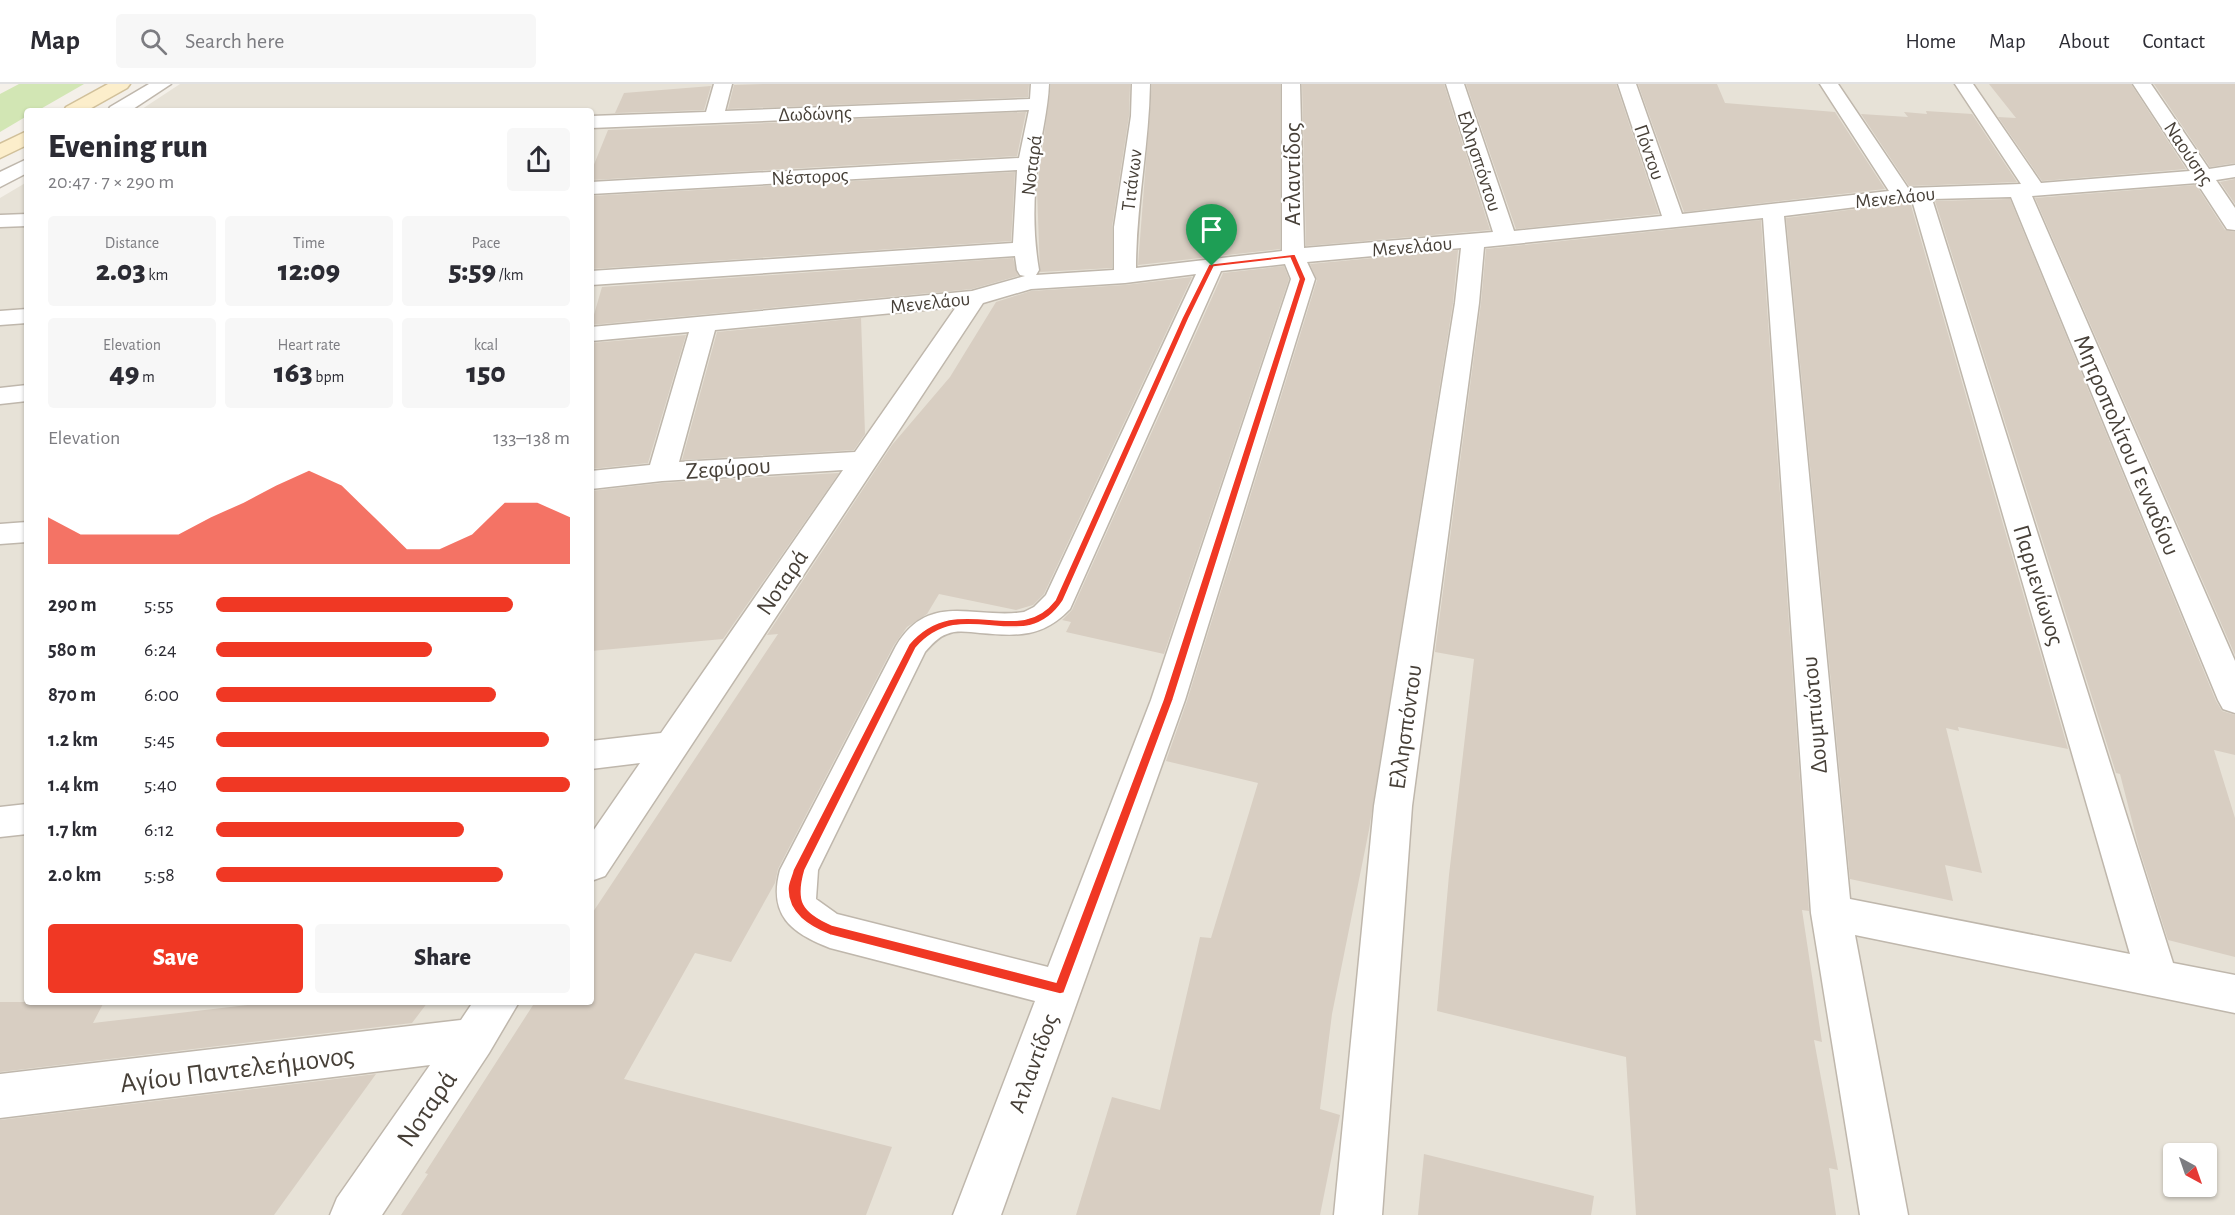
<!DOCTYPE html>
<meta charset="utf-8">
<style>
:root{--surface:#fff;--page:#f7f7f7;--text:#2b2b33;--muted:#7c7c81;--line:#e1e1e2;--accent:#f03824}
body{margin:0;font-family:"Alegreya Sans",sans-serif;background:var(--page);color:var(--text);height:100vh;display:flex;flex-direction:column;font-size:22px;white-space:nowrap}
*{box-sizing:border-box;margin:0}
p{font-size:20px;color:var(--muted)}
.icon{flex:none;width:33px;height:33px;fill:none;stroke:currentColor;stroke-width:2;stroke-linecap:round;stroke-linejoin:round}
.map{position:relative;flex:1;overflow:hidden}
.side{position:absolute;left:24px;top:24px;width:570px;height:897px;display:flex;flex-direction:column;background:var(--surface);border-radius:6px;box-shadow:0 2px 4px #0004}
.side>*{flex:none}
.needle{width:39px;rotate:140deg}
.controls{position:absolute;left:2163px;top:1059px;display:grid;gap:12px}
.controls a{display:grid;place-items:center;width:54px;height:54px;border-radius:6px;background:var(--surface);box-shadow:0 2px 4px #0004;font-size:30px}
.pin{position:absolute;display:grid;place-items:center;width:51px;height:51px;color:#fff;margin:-62px -26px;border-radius:50% 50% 50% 0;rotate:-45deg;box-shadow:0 0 6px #0007}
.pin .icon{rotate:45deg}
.round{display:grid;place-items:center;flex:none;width:63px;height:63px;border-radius:6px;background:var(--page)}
.headline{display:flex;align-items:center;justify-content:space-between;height:102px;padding:0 24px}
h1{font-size:33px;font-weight:800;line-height:45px}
.figures{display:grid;grid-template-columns:repeat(3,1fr);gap:9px;height:102px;padding:6px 24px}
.figures div{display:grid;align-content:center;border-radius:6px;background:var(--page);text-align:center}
.figures b{font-size:30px;font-weight:800}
.figures small{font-size:16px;font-weight:400}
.figures p{font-size:16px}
.chart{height:168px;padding:12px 24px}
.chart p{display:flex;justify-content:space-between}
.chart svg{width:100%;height:108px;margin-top:6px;fill:var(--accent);opacity:.7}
.button{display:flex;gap:12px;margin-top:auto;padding:12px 24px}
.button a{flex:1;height:69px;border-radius:6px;background:var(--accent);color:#fff;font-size:24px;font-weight:800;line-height:69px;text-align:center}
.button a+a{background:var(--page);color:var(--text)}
ul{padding:0 24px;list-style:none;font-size:20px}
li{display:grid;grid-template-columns:96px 72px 1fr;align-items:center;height:45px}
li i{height:15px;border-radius:8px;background:var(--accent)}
header{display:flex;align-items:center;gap:36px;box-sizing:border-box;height:84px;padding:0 30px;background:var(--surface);border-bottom:2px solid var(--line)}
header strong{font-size:28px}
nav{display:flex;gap:33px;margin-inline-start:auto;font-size:21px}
.search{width:420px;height:54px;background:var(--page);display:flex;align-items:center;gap:15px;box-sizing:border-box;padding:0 21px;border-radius:6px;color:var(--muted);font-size:22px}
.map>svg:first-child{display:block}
.residential{fill:#e7e2d7;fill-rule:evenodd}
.green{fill:#d2e6b4}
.building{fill:#d8cec2}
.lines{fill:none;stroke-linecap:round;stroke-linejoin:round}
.street-casing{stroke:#bfb7ac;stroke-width:3}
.secondary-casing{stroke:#d1c09a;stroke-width:3}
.street{fill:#fff;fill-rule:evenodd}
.secondary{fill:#fceecb;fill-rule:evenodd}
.route{fill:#f03824;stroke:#fff;stroke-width:1.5;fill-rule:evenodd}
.labels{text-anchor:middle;stroke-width:4.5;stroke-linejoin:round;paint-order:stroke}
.far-street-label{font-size:20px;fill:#474038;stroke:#fff}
.street-label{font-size:24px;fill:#474038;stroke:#fff}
.near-street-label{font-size:28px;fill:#474038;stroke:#fff}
</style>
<header>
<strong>Map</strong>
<div class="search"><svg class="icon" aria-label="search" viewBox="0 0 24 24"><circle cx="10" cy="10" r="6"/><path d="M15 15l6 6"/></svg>Search here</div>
<nav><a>Home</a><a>Map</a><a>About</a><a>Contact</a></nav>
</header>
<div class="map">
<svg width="2235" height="1131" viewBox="0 0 2235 1131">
<rect width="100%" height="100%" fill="#f4f0e9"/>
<path class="residential" d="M180 0H2235V1131H0V114L27 98V918H591V27H139ZM2174 1070H2206V1102H2174Z"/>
<path class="green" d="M19 0H84L37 27H27V32L0 48V10Z"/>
<g class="building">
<path d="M763 0H1029L1028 13 728 25 734 1Z"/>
<path d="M1051 0H1130L1129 32 1112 143V184L1040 188 1037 105Z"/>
<path d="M1152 0H1280V165L1138 181Z"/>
<path d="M1302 0H1444L1490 146 1306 162Z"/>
<path d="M1466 0H1616L1659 130 1516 145Z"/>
<path d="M1638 0H1717L1725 19 1835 28 1885 105 1684 128Z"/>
<path d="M1989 0H2131L2186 85 2042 97 1998 33 2016 34Z"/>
<path d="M2154 0H2235V79L2210 83Z"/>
<path d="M711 2 704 26 615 29 624 9Z"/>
<path d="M1926 27 1972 30 2017 98 1909 102 1861 30 1908 33 1904 28 1927 30Z"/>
<path d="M1026 28 1017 72 591 96V88L608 46Z"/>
<path d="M1015 88 1011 157 591 185V112Z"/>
<path d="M2235 95V120L2220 98Z"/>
<path d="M2196 101 2225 146 2235 148V571L2035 114Z"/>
<path d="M2010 115 2216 617 2222 627 2235 631V671L2214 666 2235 734V873L2168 856 2139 764 2120 690 2116 689 1935 117Z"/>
<path d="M1910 118 2068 665 1958 643 1959 647 1946 644 1982 789 1945 781 1953 817 1850 795 1786 134Z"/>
<path d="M1761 136 1809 827 1802 826 1822 958 1814 956 1838 1086 1829 1084 1836 1131H1636L1626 973 1437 927 1449 791 1474 575 1435 568 1481 219 1486 165Z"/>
<path d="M1458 166 1453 219 1369 746 1332 930 1320 1025 1340 1031 1320 1131H1076L1112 1013 1160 1026 1200 853 1211 854 1258 699 1166 677 1187 617 1317 196 1310 180Z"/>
<path d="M1013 174 1018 192 972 205 591 241 602 203Z"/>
<path d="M1284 182 1289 195 1164 570 1066 548 1071 538 1062 536 1072 526 1223 189Z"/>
<path d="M1192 193 1044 510 1033 521 1016 526 939 510 927 530 907 543 894 561 778 785 775 799 731 878 695 869 624 995 892 1063 866 1131H401L428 1090 425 1089 535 918H591V831L778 550 767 551 892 361 950 293 996 218 1031 207 1125 201Z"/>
<path d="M861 234 865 350 854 366 682 376 717 248Z"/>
<path d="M686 251 648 379 591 385V259Z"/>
<path d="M839 389 723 555 591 567V407L662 399Z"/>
<path d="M0 918H104L93 939 274 918H428L412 939 0 988Z"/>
<path d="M376 990 274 1131H0V1036Z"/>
<path d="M1424 1070 1594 1112 1591 1131H1418Z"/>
</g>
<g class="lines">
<g class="street-casing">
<g id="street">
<path d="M149 0H171L130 27H108L110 23Z"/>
<path d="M714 0H732L725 27 1030 15 1031 0H1049C1048 26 1041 51 1038 78 1033 114 1033 151 1039 186L1036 191 1114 186V143L1131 32 1132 0H1150C1149 62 1136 122 1136 184L1282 167V0H1300L1304 164 1493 148 1446 0H1464L1514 147 1662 132 1618 0H1636L1682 130 1889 107 1820 0H1838L1908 104 2021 100 1955 0H1973L2041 99 2190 87 2133 0H2151L2209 85 2235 81V93L2216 96 2235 124V146L2227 145 2197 99 2032 112 2235 577V629L2223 625 2218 616 2011 113 1932 115 2173 879 2235 891V929L1855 851 1908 1131H1860L1811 829 1763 134 1484 163 1479 219 1412 722 1382 1131H1334L1374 722 1455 219 1461 164 1307 178 1315 195 1185 616 1001 1131H953L1035 917 830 864C791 849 768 831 780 786L896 562C929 506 976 536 1024 528L1034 523 1046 511 1196 190 1125 199 1031 205 983 219 605 792 591 797V750L640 679 591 685V657L661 649 843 386 662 397 591 405V387L650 381 689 248 591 257V243L972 207 1025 192 1020 191 1017 186 1015 172 591 201V187L1013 159 1017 86 591 110V98L1019 74 1029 26 591 44V32L706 28ZM1912 116 2130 870 1850 815 1784 132ZM1285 180 1291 195 1151 616 1048 883 837 830 816 815 818 786 925 568C931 561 938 553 947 550 957 546 969 548 980 549 1018 552 1042 554 1070 525L1221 187ZM956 223 855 368 679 378 715 246Z"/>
<path d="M27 75V89L0 103V88Z"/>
<path d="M27 130V142L0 143V131Z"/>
<path d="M27 225V239L0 241V227Z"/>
<path d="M27 301V317L0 320V304Z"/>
<path d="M27 438V458L0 460V440Z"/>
<path d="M27 720V750L0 753V723Z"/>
<path d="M473 918H519L489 969 382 1131H330L337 1114 430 981 0 1034V990L461 936Z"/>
</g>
</g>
<g class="secondary-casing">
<g id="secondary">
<path d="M108 0H130L127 4 86 27H64L66 23Z"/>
<path d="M27 47V61L0 74V60Z"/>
</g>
</g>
<use href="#street" class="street"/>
<use href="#secondary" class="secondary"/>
</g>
<path class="route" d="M1295 170 1306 195 1173 616 1064 909 1060 910 830 851C810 843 787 830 788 804 788 799 792 791 793 786L909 560C959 503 1017 565 1055 516L1182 234 1209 180ZM1290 174 1299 195 1163 616 1056 898 832 841C802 828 796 817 805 786L916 564C964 509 1024 576 1063 517L1189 234 1214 183Z"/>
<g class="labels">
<g class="far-street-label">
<text transform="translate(815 29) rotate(-2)" y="7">Δωδώνης</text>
<text transform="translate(1650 68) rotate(71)" y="7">Πόντου</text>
<text transform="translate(2189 69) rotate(56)" y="7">Ναούσης</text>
<text transform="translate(1480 77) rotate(72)" y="7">Ελλησπόντου</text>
<text transform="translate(1031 81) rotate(-83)" y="7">Νοταρά</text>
<text transform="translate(810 92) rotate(-3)" y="7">Νέστορος</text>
<text transform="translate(1131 96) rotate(-83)" y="7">Τιτάνων</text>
<text transform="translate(1895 113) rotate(-6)" y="7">Μενελάου</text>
<text transform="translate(1412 162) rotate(-5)" y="7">Μενελάου</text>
<text transform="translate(930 218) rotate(-6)" y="7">Μενελάου</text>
</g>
<g class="street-label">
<text transform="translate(1292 90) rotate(-90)" y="8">Ατλαντίδος</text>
<text transform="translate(2127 361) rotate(67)" y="8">Μητροπολίτου Γενναδίου</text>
<text transform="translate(728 384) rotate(-4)" y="8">Ζεφύρου</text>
<text transform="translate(782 498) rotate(-56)" y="8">Νοταρά</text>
<text transform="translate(2039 501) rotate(73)" y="8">Παρμενίωνος</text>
<text transform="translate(1814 631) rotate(-95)" y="8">Δουμπιώτου</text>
<text transform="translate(1405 643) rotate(-82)" y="8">Ελλησπόντου</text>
<text transform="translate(1033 979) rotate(-70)" y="8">Ατλαντίδος</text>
</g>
<g class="near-street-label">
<text transform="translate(237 984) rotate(-7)" y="10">Αγίου Παντελεήμονος</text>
<text transform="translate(426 1024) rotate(-56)" y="10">Νοταρά</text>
</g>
</g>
</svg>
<div class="controls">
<a><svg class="needle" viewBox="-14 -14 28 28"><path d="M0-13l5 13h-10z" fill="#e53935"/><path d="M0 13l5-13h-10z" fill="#7c7c81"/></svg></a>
</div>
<div class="pin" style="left:1212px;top:182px;background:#1e9e55"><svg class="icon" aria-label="arrive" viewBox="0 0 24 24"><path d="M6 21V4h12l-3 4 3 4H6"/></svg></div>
<section class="side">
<div class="headline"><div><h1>Evening run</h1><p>20:47 · 7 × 290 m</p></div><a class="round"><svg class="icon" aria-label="share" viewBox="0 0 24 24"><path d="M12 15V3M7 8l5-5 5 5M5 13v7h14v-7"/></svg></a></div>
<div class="figures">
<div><p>Distance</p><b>2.03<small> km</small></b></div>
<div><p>Time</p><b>12:09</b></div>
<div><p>Pace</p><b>5:59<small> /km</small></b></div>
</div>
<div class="figures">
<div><p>Elevation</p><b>49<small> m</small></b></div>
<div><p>Heart rate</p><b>163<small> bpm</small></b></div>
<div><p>kcal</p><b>150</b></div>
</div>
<div class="chart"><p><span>Elevation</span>133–138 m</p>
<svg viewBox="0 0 160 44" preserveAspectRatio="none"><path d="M0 44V25L10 32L20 32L30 32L40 32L50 25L60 19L70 12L80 6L90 12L100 25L110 38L120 38L130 32L140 19L150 19L160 25V44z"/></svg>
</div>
<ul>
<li><b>290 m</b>5:55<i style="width:84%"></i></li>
<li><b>580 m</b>6:24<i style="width:61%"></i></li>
<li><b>870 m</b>6:00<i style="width:79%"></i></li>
<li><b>1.2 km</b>5:45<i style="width:94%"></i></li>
<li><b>1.4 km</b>5:40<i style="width:100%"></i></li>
<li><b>1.7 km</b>6:12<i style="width:70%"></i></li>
<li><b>2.0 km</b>5:58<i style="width:81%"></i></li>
</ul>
<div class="button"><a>Save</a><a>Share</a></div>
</section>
</div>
